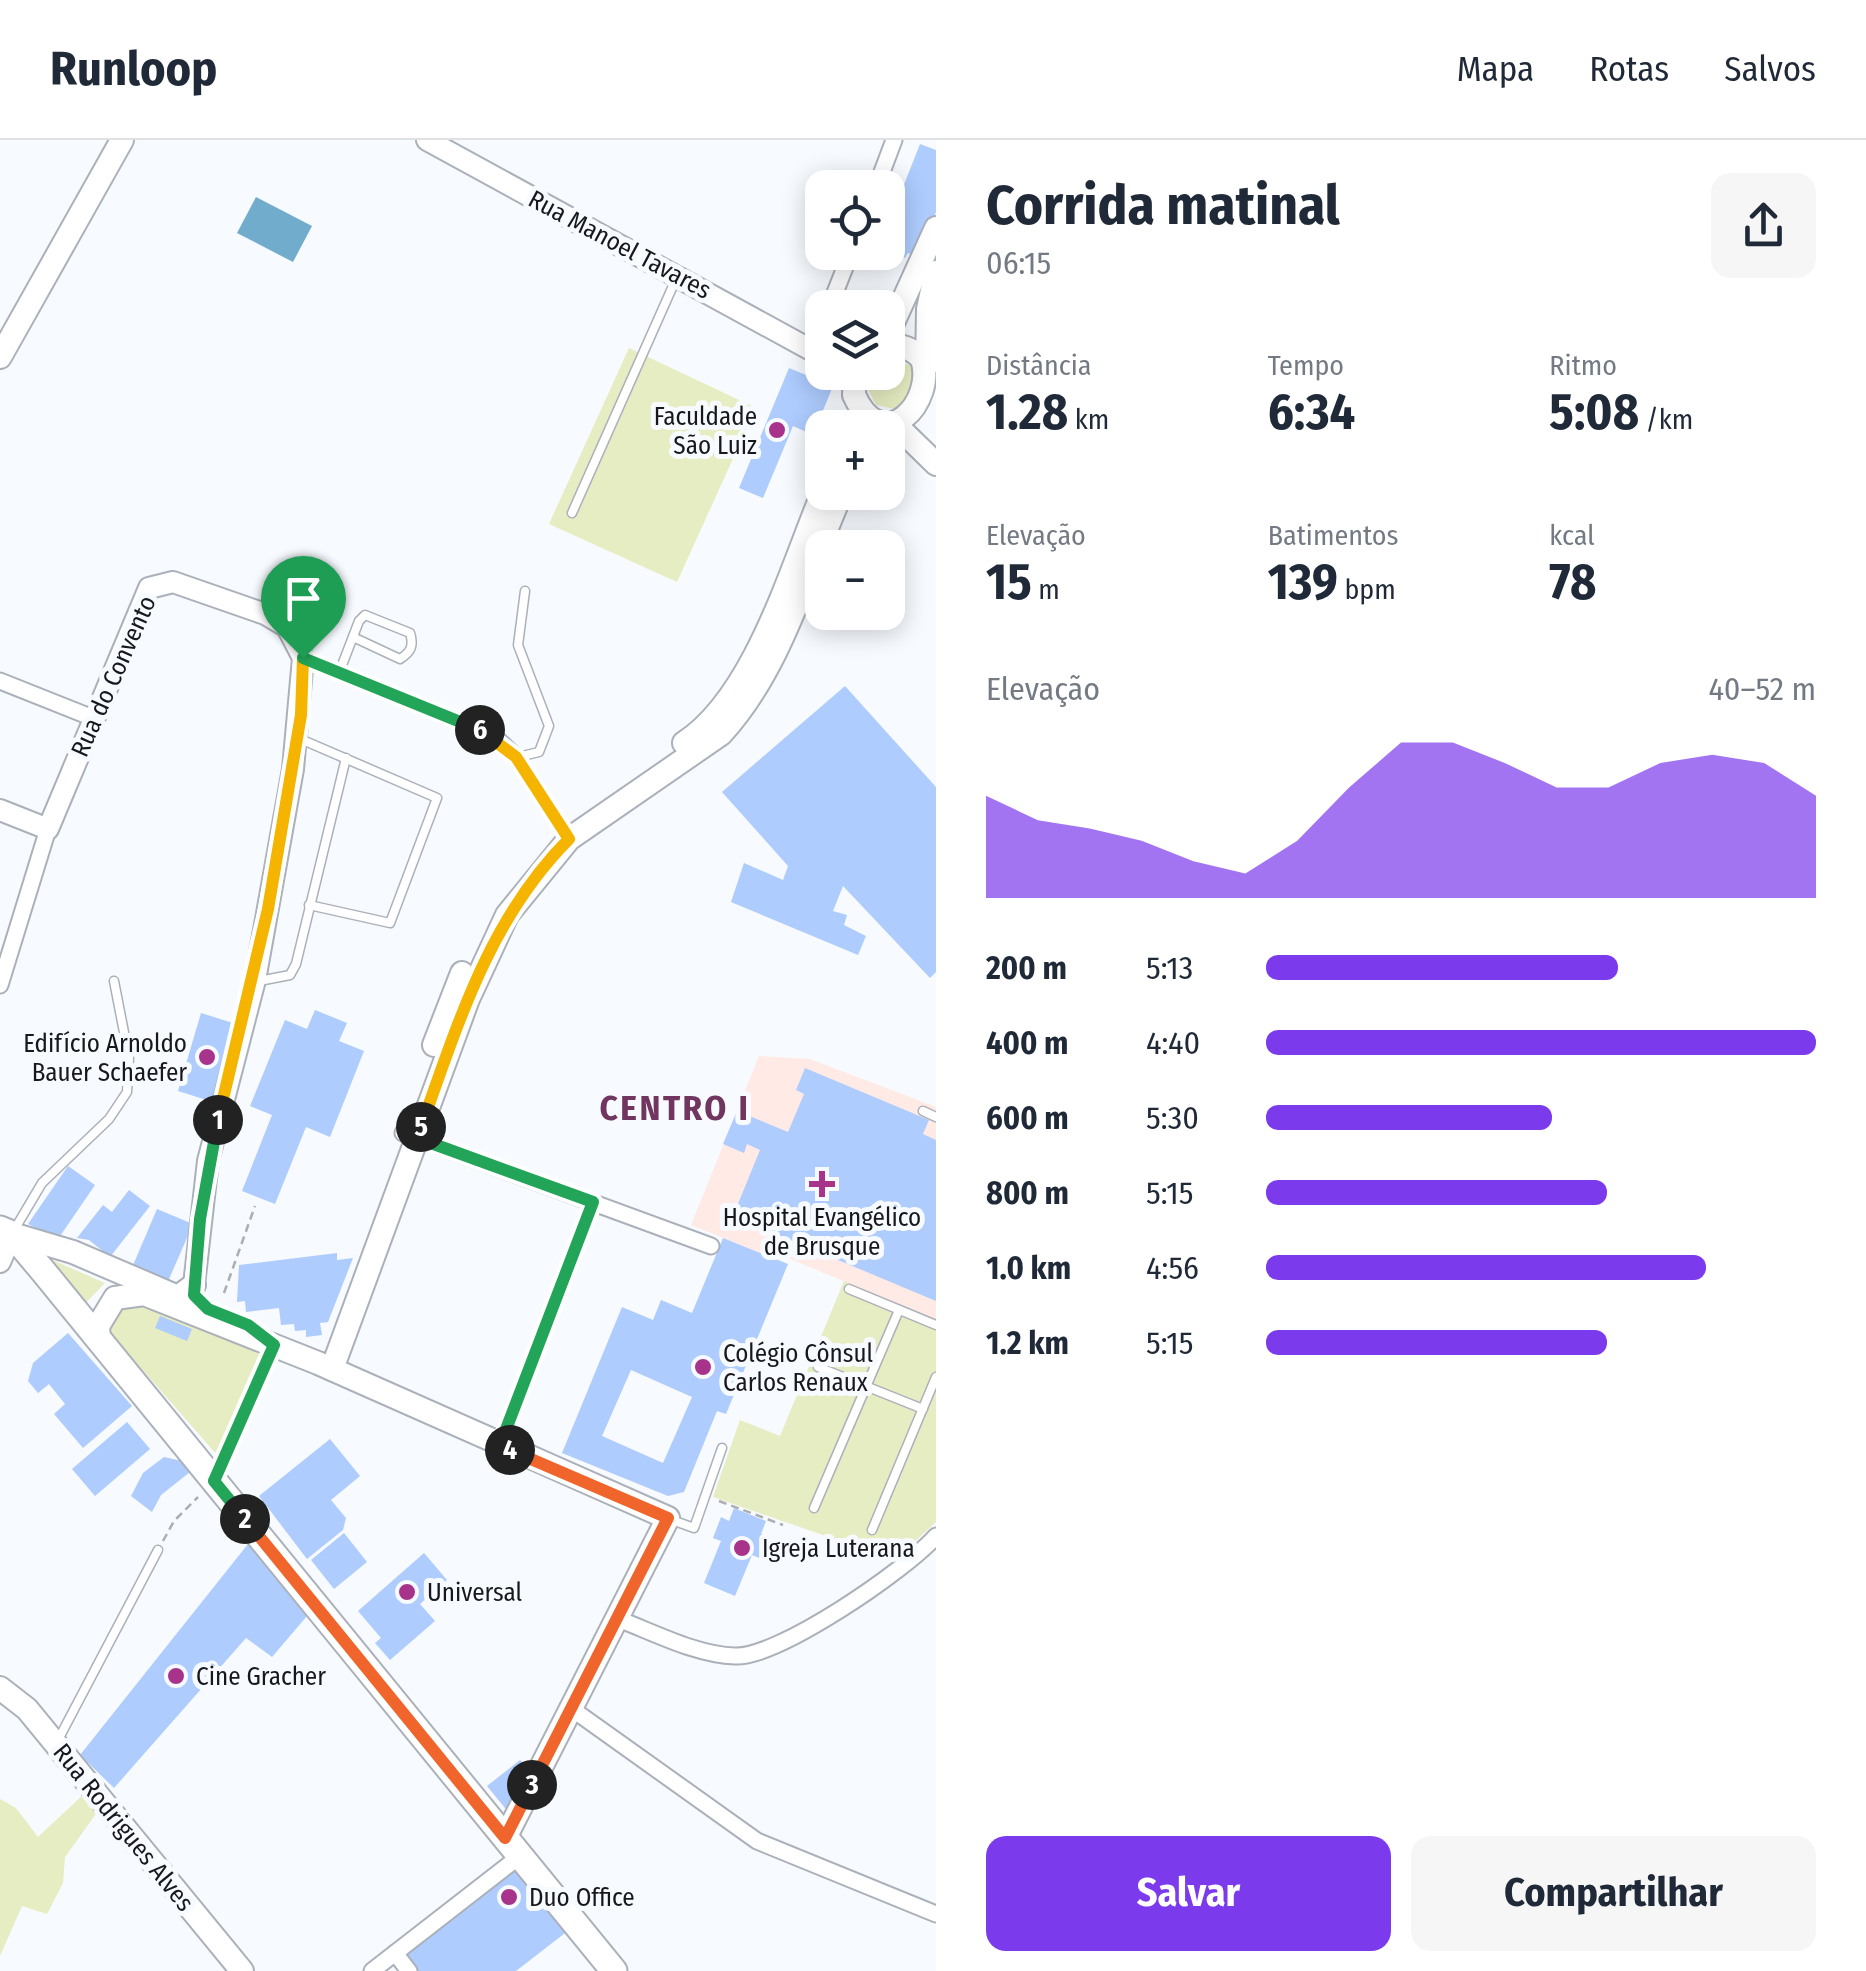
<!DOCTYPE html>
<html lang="pt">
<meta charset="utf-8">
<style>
:root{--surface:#fff;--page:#f6f6f7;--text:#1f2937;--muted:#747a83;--line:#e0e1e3;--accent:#7c3aed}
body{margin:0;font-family:"Fira Sans Condensed",sans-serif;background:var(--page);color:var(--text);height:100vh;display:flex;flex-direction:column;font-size:38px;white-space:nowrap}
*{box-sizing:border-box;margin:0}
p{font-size:32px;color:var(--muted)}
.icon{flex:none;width:55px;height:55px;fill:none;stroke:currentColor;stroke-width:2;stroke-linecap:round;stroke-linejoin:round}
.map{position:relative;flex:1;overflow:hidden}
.sheet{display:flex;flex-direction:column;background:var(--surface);width:930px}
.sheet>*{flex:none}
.tools{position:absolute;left:805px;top:30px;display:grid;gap:20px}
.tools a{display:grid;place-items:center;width:100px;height:100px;border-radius:20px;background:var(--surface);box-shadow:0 5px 25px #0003;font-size:50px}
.pin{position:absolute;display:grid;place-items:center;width:85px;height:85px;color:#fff;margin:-102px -42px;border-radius:50% 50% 50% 0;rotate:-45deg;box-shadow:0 0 10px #0007}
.pin .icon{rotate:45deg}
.km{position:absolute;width:50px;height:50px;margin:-25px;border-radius:50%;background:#222;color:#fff;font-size:28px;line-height:50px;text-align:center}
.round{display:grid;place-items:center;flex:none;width:105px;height:105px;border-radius:20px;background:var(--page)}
.head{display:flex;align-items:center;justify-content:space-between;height:170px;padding:0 50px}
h1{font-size:55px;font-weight:700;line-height:75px}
.stats{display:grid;grid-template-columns:repeat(3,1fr);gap:15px;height:170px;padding:10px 50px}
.stats div{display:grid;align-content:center}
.stats b{font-size:50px;font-weight:700}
.stats small{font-size:28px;font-weight:400}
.stats p{font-size:28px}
.chart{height:280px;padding:20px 50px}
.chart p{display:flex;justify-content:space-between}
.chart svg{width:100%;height:180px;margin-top:10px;fill:var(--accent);opacity:.7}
.action{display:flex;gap:20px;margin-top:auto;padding:20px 50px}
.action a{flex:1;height:115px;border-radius:20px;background:var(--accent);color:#fff;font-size:40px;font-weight:700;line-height:115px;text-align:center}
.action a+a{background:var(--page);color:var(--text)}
ul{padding:0 50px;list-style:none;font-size:32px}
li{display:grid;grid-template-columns:160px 120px 1fr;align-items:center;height:75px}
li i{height:25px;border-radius:12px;background:var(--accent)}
header{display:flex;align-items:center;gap:60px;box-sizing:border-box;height:140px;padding:0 50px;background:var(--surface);border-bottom:2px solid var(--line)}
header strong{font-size:48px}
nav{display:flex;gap:55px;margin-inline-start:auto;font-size:35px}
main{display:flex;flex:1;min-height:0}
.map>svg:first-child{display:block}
.medical{fill:#ffeae5}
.green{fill:#e7edc2}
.water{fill:#72accd}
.building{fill:#aeccfe;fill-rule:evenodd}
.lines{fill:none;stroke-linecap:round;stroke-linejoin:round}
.service-casing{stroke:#abb1ba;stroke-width:11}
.minor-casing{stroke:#abb1ba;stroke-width:19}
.tertiary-casing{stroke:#abb1ba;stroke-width:24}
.secondary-casing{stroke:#abb1ba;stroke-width:26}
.primary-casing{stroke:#abb1ba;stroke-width:29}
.path{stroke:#acafb2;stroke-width:2.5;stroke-dasharray:8 5;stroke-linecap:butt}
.service{stroke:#fff;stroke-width:8}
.minor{stroke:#fff;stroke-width:15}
.tertiary{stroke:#fff;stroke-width:20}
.secondary{stroke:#fff;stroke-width:22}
.primary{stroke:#fff;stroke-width:25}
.split-1-casing{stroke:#fff;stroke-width:20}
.split-2-casing{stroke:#fff;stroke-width:20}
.split-3-casing{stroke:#fff;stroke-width:20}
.split-4-casing{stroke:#fff;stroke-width:20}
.split-5-casing{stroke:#fff;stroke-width:20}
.split-6-casing{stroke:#fff;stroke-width:20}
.split-7-casing{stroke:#fff;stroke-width:20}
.split-1{stroke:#f5b400;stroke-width:12}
.split-2{stroke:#22a559;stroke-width:12}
.split-3{stroke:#f0652b;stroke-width:12}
.split-4{stroke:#f0652b;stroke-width:12}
.split-5{stroke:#22a559;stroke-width:12}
.split-6{stroke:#f5b400;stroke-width:12}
.split-7{stroke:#22a559;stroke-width:12}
.poi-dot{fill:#a8338b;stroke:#f7fafe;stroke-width:4}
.labels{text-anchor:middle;stroke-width:10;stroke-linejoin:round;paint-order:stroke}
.street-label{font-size:25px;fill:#16181b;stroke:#f7fafe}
.poi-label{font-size:25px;fill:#16181b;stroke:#f7fafe;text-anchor:start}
.district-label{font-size:35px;font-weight:bold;letter-spacing:2.5px;fill:#713660;stroke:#f7fafe}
</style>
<header>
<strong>Runloop</strong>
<nav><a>Mapa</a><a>Rotas</a><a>Salvos</a></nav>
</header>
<main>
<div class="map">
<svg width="936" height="1831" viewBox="0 0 936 1831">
<rect width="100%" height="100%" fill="#f7fafe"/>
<path class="medical" d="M759 916 810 919 936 967V1180L781 1115 778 1120 691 1085Z"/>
<g class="green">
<path d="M629 208 756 268 677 442 549 384Z"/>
<path d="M888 220 910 225 919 239 899 270 876 265 868 249 871 233 888 232Z"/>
<path d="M41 1115 105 1143 83 1166Z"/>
<path d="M844 1141 936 1180V1382L895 1420 713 1357 740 1280 780 1296Z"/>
<path d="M143 1161 260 1214 217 1315 105 1187 127 1163Z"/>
<path d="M84 1654 98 1671 65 1717 63 1743 47 1774 22 1766 0 1816V1659L16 1668 38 1697Z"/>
</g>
<path class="water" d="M256 57 312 86 293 122 237 93Z"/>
<g class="building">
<path d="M920 4 936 10V72L918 117 908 113 905 118 890 112 895 100 888 97V85Z"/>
<path d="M789 228 833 246 813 295 793 286 763 358 739 348Z"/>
<path d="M845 546 936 647V832L930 838 843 746 833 771 847 775 844 785 866 796 858 815 731 762 744 723 783 740 788 726 722 652Z"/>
<path d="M315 870 347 883 339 901 364 911 330 997 306 987 275 1064 242 1051 272 975 250 966 285 880 307 889Z"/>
<path d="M201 873 236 884 213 962 178 951Z"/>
<path d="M805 928 929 980 923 994 936 1000V1161L733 1076 760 1010 747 1004 744 1013 723 1004 737 971 788 992 804 954 796 950Z"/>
<path d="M68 1026 95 1045 58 1099 28 1084Z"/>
<path d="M129 1050 150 1066 110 1117 89 1100 77 1098 103 1065 112 1072Z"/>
<path d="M157 1069 193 1084 166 1146 131 1130Z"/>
<path d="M723 1098 788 1124 726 1274 717 1271 684 1352 668 1356 562 1313 622 1167 653 1180 661 1160 692 1173ZM631 1230 692 1257 663 1323 602 1296Z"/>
<path d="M337 1113V1120L353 1118 328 1182 320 1183 322 1195 306 1197V1190L295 1191 294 1184 281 1185 279 1168 246 1172 245 1161 237 1162 239 1125Z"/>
<path d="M160 1176 192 1189 187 1201 155 1188Z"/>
<path d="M68 1193 132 1266 83 1308 54 1274 65 1264 49 1244 38 1253 28 1241 33 1223Z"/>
<path d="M127 1282 150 1309 95 1356 72 1329Z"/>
<path d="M330 1299 360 1336 331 1360 346 1378 343 1390 307 1419 259 1356Z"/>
<path d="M164 1317 182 1321 190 1332 161 1355 152 1372 131 1356 143 1333Z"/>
<path d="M734 1368 766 1381 761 1394 770 1398 762 1419 752 1415 735 1456 704 1443 721 1401 713 1398 721 1377 729 1381Z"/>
<path d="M344 1393 367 1422 334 1449 311 1420Z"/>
<path d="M252 1399 307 1476 272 1517 246 1498 114 1648 80 1615Z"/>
<path d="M424 1413 447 1440 420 1464 435 1481 390 1520 375 1503 381 1498 358 1471Z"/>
<path d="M520 1620 535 1635 509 1673 487 1646Z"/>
<path d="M518 1724 569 1790 516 1831H418L403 1812Z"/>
</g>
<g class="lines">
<g class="service-casing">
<g id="service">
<path d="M572 373 676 139"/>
<path d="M339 533 359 481 365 475 410 493C414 506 411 512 400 519L353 497"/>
<path d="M298 598 437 658 390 783 309 765"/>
<path d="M518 617 539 612 549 586 518 505 525 451"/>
<path d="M259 841 290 835 296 824 346 618"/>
<path d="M923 971 936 977"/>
<path d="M13 1092 42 1043 109 979 127 952 129 918 114 841"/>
<path d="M849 1149 936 1185"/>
<path d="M818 1227 923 1269"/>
<path d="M814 1368 899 1170"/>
<path d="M672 1380 694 1388 722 1308"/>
<path d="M872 1390 936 1237"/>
<path d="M58 1600 158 1410"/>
</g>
</g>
<g class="minor-casing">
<g id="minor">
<path d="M876 48 894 0"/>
<path d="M829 168 851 112"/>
<path d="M814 208 822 185"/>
<path d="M303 518 494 596 516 617 569 699"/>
<path d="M0 541 93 578"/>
<path d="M0 845 48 689"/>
<path d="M403 993 711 1106"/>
<path d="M500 1305 593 1062"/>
<path d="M618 1479C653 1492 696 1515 735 1516 778 1518 906 1430 936 1396"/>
<path d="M572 1569 757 1701 936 1774"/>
<path d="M395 1813 409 1831"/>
<path d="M372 1831 520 1716"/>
</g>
</g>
<g class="tertiary-casing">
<g id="tertiary">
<path d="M427 0 822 216"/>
<path d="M0 670 48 689 149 448 173 442 265 474 287 487 303 518 293 629 255 840 208 1021 194 1145"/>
<path d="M0 1122 12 1094"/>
</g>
</g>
<g class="secondary-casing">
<g id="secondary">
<path d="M888 194 936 88"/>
<path d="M0 217 122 0"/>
<path d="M927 225 928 169 936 132"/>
<path d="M855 232 854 255C883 319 936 262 922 219 913 209 901 204 888 206"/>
<path d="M895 284 936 324"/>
<path d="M684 603C755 557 791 428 823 352"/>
<path d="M434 905 462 833"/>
<path d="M12 1094 73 1112 178 1157 194 1145"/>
<path d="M99 1200 98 1186 115 1158 144 1154 318 1223 668 1378 505 1698"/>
<path d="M332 1229 468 859 507 775 569 699 721 594C781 529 806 433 842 352"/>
<path d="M0 1548 27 1569 242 1831"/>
</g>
</g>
<g class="primary-casing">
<path id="primary" d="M0 1089 12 1094 43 1131 614 1831"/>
</g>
<g class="path">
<path d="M224 1153 255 1066"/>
<path d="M224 1318 265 1224"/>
<path d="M719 1361 783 1385"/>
<path d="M163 1401 174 1381 198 1357"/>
</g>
<use href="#service" class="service"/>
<use href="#minor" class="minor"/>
<use href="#tertiary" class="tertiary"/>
<use href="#secondary" class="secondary"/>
<use href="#primary" class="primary"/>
</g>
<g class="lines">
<g class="split-1-casing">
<path id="split-1" d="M218 980 268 769 301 575 303 518"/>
</g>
<g class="split-2-casing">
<path id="split-2" d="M218 980 200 1079 194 1155 208 1169 248 1185 274 1205 214 1341 245 1379"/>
</g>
<g class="split-3-casing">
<path id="split-3" d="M245 1379 505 1698 532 1645"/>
</g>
<g class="split-4-casing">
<path id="split-4" d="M510 1310 668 1378 532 1645"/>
</g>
<g class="split-5-casing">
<path id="split-5" d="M421 987 417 998 593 1062 500 1305 510 1310"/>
</g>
<g class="split-6-casing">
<path id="split-6" d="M421 987C458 884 489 779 569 699L516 617 480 590"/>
</g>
<g class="split-7-casing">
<path id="split-7" d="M303 518 480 590"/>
</g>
<use href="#split-1" class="split-1"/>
<use href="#split-2" class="split-2"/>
<use href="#split-3" class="split-3"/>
<use href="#split-4" class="split-4"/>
<use href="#split-5" class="split-5"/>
<use href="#split-6" class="split-6"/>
<use href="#split-7" class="split-7"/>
</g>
<g class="poi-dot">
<circle cx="777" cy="290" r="10"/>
<circle cx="207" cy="917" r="10"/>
<path d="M817 1029h10v10h10v10h-10v10h-10v-10h-10v-10h10z"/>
<circle cx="703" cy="1227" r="10"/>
<circle cx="742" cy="1408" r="10"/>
<circle cx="407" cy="1452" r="10"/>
<circle cx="176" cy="1536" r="10"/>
<circle cx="509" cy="1757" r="10"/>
</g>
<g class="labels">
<g class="street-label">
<text transform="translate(620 104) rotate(28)" y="9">Rua Manoel Tavares</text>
<text transform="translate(113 536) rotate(-66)" y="9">Rua do Convento</text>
<text transform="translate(124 1687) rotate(51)" y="9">Rua Rodrigues Alves</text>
</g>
<g class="poi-label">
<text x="757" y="285" text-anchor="end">Faculdade<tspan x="757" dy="29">São Luiz</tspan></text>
<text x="187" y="912" text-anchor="end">Edifício Arnoldo<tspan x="187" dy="29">Bauer Schaefer</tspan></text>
<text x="822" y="1086" text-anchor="middle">Hospital Evangélico<tspan x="822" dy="29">de Brusque</tspan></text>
<text x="723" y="1222">Colégio Cônsul<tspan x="723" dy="29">Carlos Renaux</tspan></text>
<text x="762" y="1417">Igreja Luterana</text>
<text x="427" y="1461">Universal</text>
<text x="196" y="1545">Cine Gracher</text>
<text x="529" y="1766">Duo Office</text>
</g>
<g class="district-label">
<text x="675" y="980">CENTRO I</text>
</g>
</g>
</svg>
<div class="tools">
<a><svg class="icon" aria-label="locate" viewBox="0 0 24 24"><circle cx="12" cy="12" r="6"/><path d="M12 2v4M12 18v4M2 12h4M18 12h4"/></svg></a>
<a><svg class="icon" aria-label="layers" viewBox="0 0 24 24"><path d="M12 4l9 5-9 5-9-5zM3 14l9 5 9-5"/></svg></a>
<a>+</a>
<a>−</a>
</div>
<div class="pin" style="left:303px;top:518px;background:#1e9e55"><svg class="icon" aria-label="arrive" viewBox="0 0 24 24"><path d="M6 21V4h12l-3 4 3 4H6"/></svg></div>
<b class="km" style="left:218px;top:980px">1</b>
<b class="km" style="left:245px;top:1379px">2</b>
<b class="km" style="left:532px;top:1645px">3</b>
<b class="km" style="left:510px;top:1310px">4</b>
<b class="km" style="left:421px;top:987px">5</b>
<b class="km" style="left:480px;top:590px">6</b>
</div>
<section class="sheet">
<div class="head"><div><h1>Corrida matinal</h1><p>06:15</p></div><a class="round"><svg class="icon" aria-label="share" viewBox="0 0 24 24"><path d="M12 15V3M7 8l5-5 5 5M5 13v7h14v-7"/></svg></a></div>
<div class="stats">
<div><p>Distância</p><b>1.28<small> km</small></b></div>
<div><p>Tempo</p><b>6:34</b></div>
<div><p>Ritmo</p><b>5:08<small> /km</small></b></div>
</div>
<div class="stats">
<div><p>Elevação</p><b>15<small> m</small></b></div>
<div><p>Batimentos</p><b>139<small> bpm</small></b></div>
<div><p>kcal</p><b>78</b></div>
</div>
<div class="chart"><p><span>Elevação</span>40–52 m</p>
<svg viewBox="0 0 160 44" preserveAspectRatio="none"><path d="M0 44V19L10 25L20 27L30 30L40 35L50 38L60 30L70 17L80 6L90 6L100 11L110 17L120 17L130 11L140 9L150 11L160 19V44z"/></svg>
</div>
<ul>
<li><b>200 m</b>5:13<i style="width:64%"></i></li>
<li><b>400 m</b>4:40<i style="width:100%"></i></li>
<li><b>600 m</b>5:30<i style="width:52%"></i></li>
<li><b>800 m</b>5:15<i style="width:62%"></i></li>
<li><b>1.0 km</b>4:56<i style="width:80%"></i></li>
<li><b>1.2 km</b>5:15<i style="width:62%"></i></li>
</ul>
<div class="action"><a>Salvar</a><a>Compartilhar</a></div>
</section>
</main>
